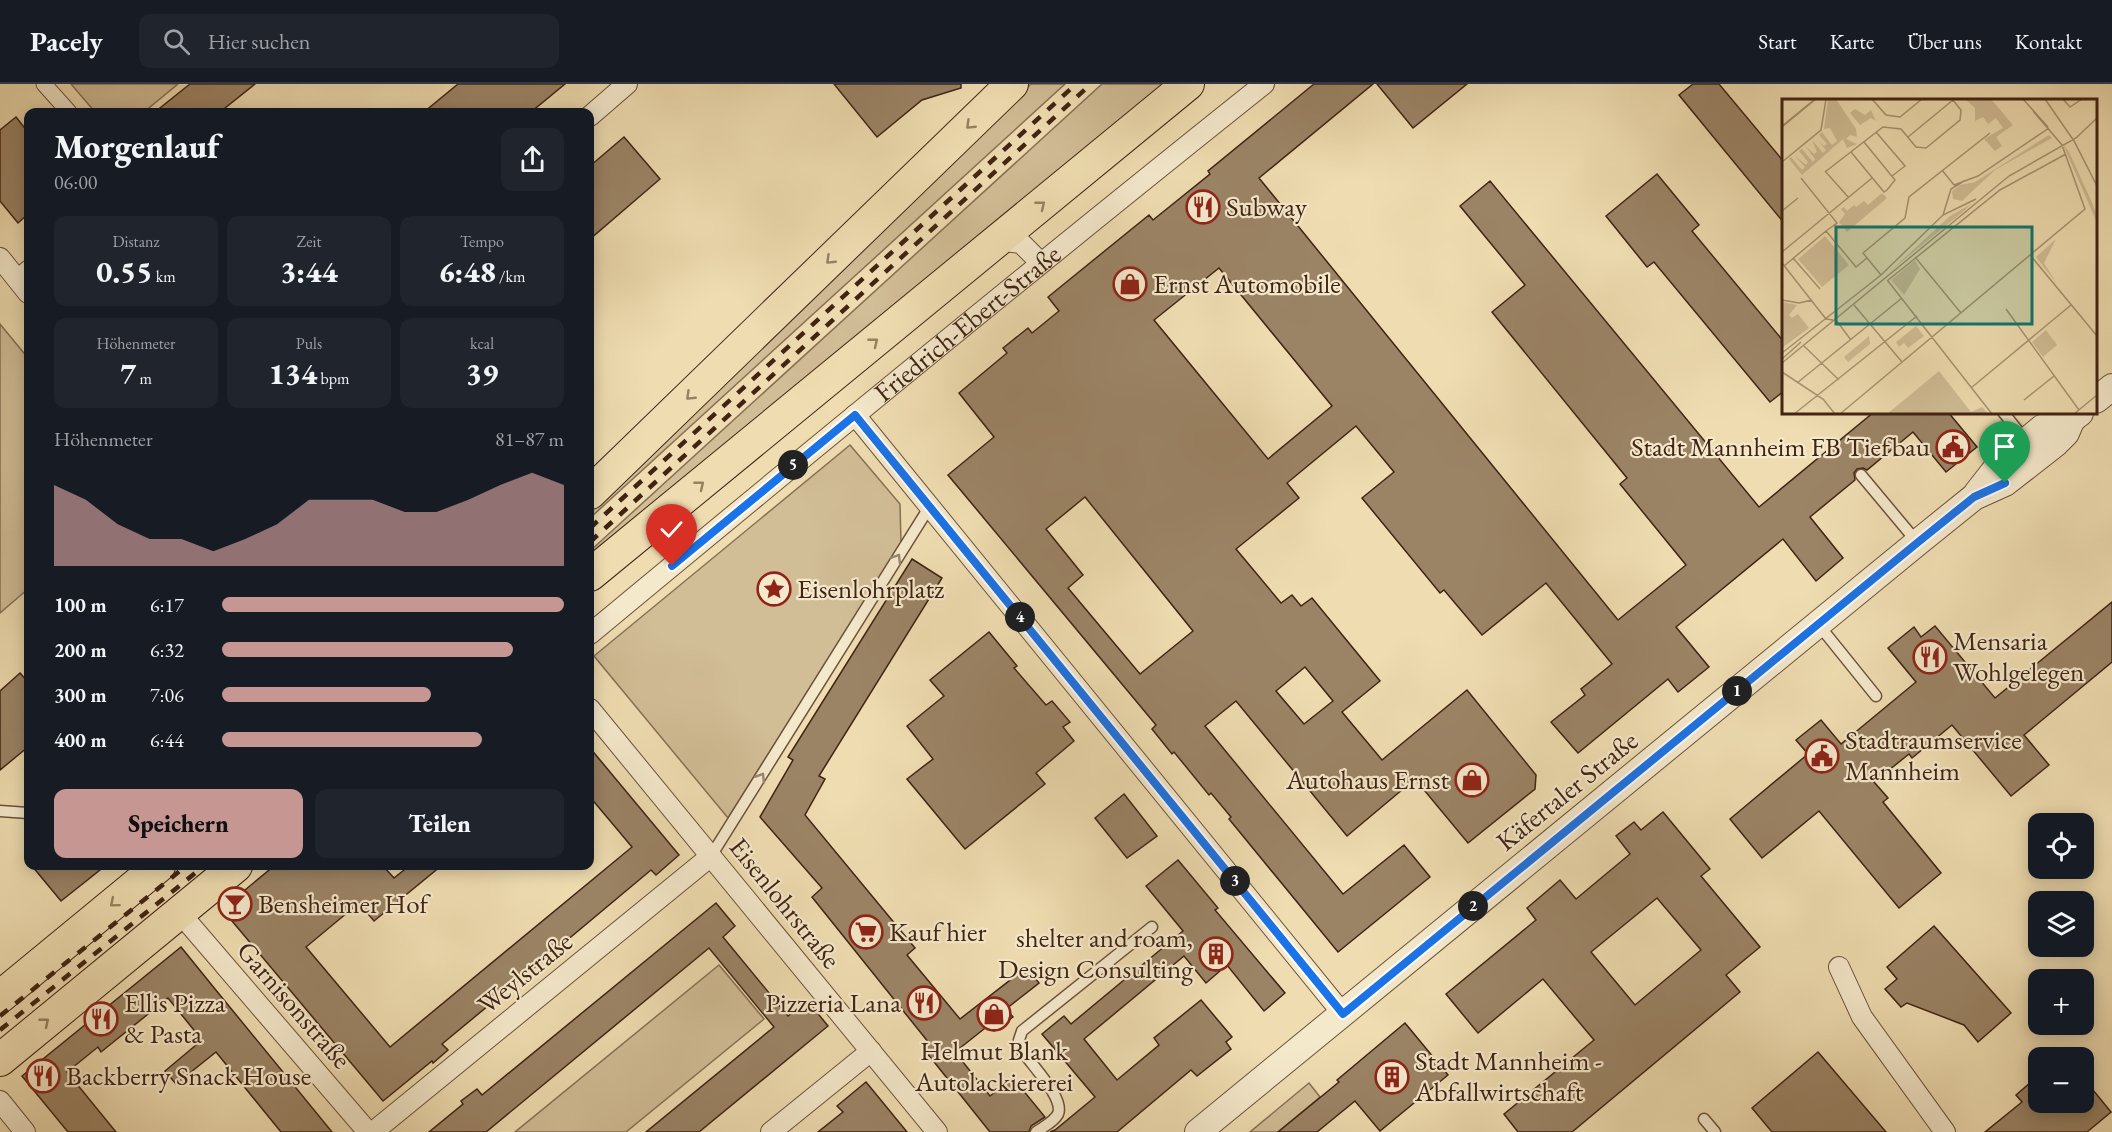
<!DOCTYPE html>
<html lang="de">
<meta charset="utf-8">
<style>
:root{--surface:#171b24;--page:#20242c;--text:#f1f3f6;--muted:#9ea1a6;--line:#363941;--accent:#c59692}
body{margin:0;font-family:"EB Garamond",serif;background:var(--page);color:var(--text);height:100vh;display:flex;flex-direction:column;font-size:22px;white-space:nowrap}
*{box-sizing:border-box;margin:0}
p{font-size:20px;color:var(--muted)}
.icon{flex:none;width:33px;height:33px;fill:none;stroke:currentColor;stroke-width:2;stroke-linecap:round;stroke-linejoin:round}
.map{position:relative;flex:1;overflow:hidden}
.details{position:absolute;left:24px;top:24px;width:570px;height:762px;display:flex;flex-direction:column;background:var(--surface);border-radius:12px;box-shadow:0 3px 15px #0003}
.details>*{flex:none}
.buttons{position:absolute;left:2028px;top:729px;display:grid;gap:12px}
.buttons a{display:grid;place-items:center;width:66px;height:66px;border-radius:12px;background:var(--surface);box-shadow:0 3px 15px #0003;font-size:30px}
.pin{position:absolute;display:grid;place-items:center;width:51px;height:51px;color:#fff;margin:-62px -26px;border-radius:50% 50% 50% 0;rotate:-45deg;box-shadow:0 0 6px #0007}
.pin .icon{rotate:45deg}
.km{position:absolute;width:30px;height:30px;margin:-15px;border-radius:50%;background:#222;color:#fff;font-size:16px;line-height:30px;text-align:center}
.round{display:grid;place-items:center;flex:none;width:63px;height:63px;border-radius:12px;background:var(--page)}
.headline{display:flex;align-items:center;justify-content:space-between;height:102px;padding:0 30px}
h1{font-size:33px;font-weight:800;line-height:45px}
.metrics{display:grid;grid-template-columns:repeat(3,1fr);gap:9px;height:102px;padding:6px 30px}
.metrics div{display:grid;align-content:center;border-radius:12px;background:var(--page);text-align:center}
.metrics b{font-size:30px;font-weight:800}
.metrics small{font-size:16px;font-weight:400}
.metrics p{font-size:16px}
.chart{height:168px;padding:12px 30px}
.chart p{display:flex;justify-content:space-between}
.chart svg{width:100%;height:108px;margin-top:6px;fill:var(--accent);opacity:.7}
.action{display:flex;gap:12px;margin-top:auto;padding:12px 30px}
.action a{flex:1;height:69px;border-radius:12px;background:var(--accent);color:#111;font-size:24px;font-weight:800;line-height:69px;text-align:center}
.action a+a{background:var(--page);color:var(--text)}
ul{padding:0 30px;list-style:none;font-size:20px}
li{display:grid;grid-template-columns:96px 72px 1fr;align-items:center;height:45px}
li i{height:15px;border-radius:8px;background:var(--accent)}
header{display:flex;align-items:center;gap:36px;box-sizing:border-box;height:84px;padding:0 30px;background:var(--surface);border-bottom:2px solid var(--line)}
header strong{font-size:28px}
nav{display:flex;gap:33px;margin-inline-start:auto;font-size:21px}
.search{width:420px;height:54px;background:var(--page);display:flex;align-items:center;gap:15px;box-sizing:border-box;padding:0 21px;border-radius:12px;color:var(--muted);font-size:22px}
.map>svg:first-child{display:block}
.green{fill:#d1bd96;stroke:#887055;stroke-width:1.5}
.building{fill:#9b8466;stroke:#402314;stroke-width:1.5;fill-rule:evenodd}
.lines{fill:none;stroke-linecap:round;stroke-linejoin:round}
.service-casing{stroke:#6c523b;stroke-width:13}
.pedestrian-casing{stroke:#6c523b;stroke-width:17}
.minor-casing{stroke:#6c523b;stroke-width:22}
.tertiary-casing{stroke:#6c523b;stroke-width:28}
.primary-casing{stroke:#402314;stroke-width:34}
.service{stroke:#f5e9cc;stroke-width:10}
.pedestrian{stroke:#f5e9cc;stroke-width:15}
.minor{stroke:#f5e9cc;stroke-width:20}
.tertiary{stroke:#f5e9cc;stroke-width:26}
.primary{stroke:#efddb1;stroke-width:32}
.rail{stroke:#402314;stroke-width:4.5;stroke-dasharray:10 10;stroke-linecap:butt}
.oneway{stroke:#988062}
.oneway2{stroke:#9a8670}
.route-casing{stroke:#fff;stroke-width:12}
.route{stroke:#1a73e8;stroke-width:8}
.labels{text-anchor:middle;stroke-width:4.5;stroke-linejoin:round;paint-order:stroke}
.poi-label{font-size:27px;fill:#402314;stroke:#f5e9cc;text-anchor:start}
.street-label{font-size:27px;fill:#402314;stroke:#f5e9cc}
.inset-road{fill:none;stroke:#a99372;stroke-width:1.5}
.view{fill:#0f766e;fill-opacity:0.15;stroke:#0f766e;stroke-width:3}
.inset-edge{fill:none;stroke:#402314;stroke-width:3}
</style>
<header>
<strong>Pacely</strong>
<div class="search"><svg class="icon" aria-label="search" viewBox="0 0 24 24"><circle cx="10" cy="10" r="6"/><path d="M15 15l6 6"/></svg>Hier suchen</div>
<nav><a>Start</a><a>Karte</a><a>Über uns</a><a>Kontakt</a></nav>
</header>
<div class="map">
<svg width="2112" height="1048" viewBox="0 0 2112 1048">
<rect width="100%" height="100%" fill="#efddb1"/>
<filter id="stains"><feTurbulence type="fractalNoise" baseFrequency=".00333" numOctaves="4"/><feColorMatrix values="0 0 0 0 .2 0 0 0 0 .09 0 0 0 0 .02 0 0 0 .5 -.17"/></filter>
<radialGradient id="worn" r=".72"><stop offset=".6" stop-color="#630" stop-opacity="0"/><stop offset="1" stop-color="#630" stop-opacity=".3"/></radialGradient>
<g class="green">
<path d="M71 0H178L144 28H95Z"/>
<path d="M1031 0H1065L590 434V427Z"/>
<path d="M1102 0H1166L590 473V467Z"/>
<path d="M0 240 28 274V505L0 529Z"/>
<path d="M850 361 900 420 901 459 728 734 594 572Z"/>
<path d="M719 881 764 935 626 1048H515Z"/>
<path d="M1309 999 1320 1013 1278 1048H1250Z"/>
</g>
<g class="building">
<path d="M190 0H255L220 28H155Z"/>
<path d="M458 0H565L531 28H424Z"/>
<path d="M834 0H961V4L922 16 877 53Z"/>
<path d="M1314 0H1373L1259 94 1618 536 1686 481 1620 400 1627 394 1492 228 1525 201 1460 122 1490 97 1759 423 1874 328H1948L1977 363 1946 388 1913 348 1867 386 1863 384 1857 385 1854 389 1855 396 1810 433 1843 474 1816 497 1783 455 1676 543 1709 583 1678 608 1668 595 1578 669 1551 638 1585 611 1581 605 1612 580 1546 499 1482 551 1444 506 1440 509 1362 414 1394 388 1356 342 1287 399 1299 414 1236 465 1281 519 1292 511 1301 522 1312 514 1380 597 1342 628 1382 676 1467 606 1536 691 1535 705 1468 759 1415 695 1347 752 1236 617 1205 642 1343 810 1404 761 1430 793 1338 868 1229 735 1231 733 1211 709 1209 711 1174 668 1172 670 1152 645 1156 641 948 391 994 353 959 309 1007 269 1003 264 1028 244 1032 249 1059 227 1048 213 1149 131 1153 136 1210 90 1208 87ZM1219 184 1332 322 1268 375 1154 236ZM1085 413 1193 547 1140 590 1068 504 1083 491 1046 445ZM1305 583 1333 617 1304 640 1276 607Z"/>
<path d="M1377 0H1467L1413 44Z"/>
<path d="M1693 0H1719L1784 78V139L1679 11Z"/>
<path d="M16 33 28 48V130L18 139 0 117V46Z"/>
<path d="M624 53 660 95 590 155V82Z"/>
<path d="M1657 90 1699 141 1692 147 1784 258V307L1770 318 1654 178 1647 183 1606 132Z"/>
<path d="M912 475 942 494 819 692 825 695 805 731 915 864 907 871 960 935 1027 883 1039 899 1006 925 1013 933 994 947 989 941 955 968 990 1012 1013 994 1045 1033 1031 1042 1029 1048H990L923 964 929 959 812 813 822 804 760 733 793 676 788 673Z"/>
<path d="M2112 518V578L2024 651 2049 681 2011 712 1952 641 1912 674 1909 670 1874 698 1888 714 1883 718 1941 789 1899 824 1819 727 1762 774 1730 735 1808 670 1796 656 1821 636 1841 660 1916 598 1888 564 1914 543 1921 553 1935 542 1995 614Z"/>
<path d="M989 548 1017 582 1014 584 1046 621 1052 617 1070 638 1063 643 1074 657 1036 689 1045 700 965 765 907 695 933 675 907 642 944 612 930 596Z"/>
<path d="M20 589 28 598V663L0 686V607Z"/>
<path d="M590 664 679 771 656 791 651 786 541 878 442 960 448 966 433 979 432 977 383 1017 222 825 274 782H383L394 794 409 782H441L374 837 359 819 306 863 390 963 632 763 590 713Z"/>
<path d="M1124 710 1157 752 1127 774 1095 734Z"/>
<path d="M1663 728 1710 785 1701 792 1760 863 1726 891 1740 908 1572 1048H1518L1504 1030 1594 956 1543 895 1478 949 1446 910 1536 836 1527 824 1560 796 1576 815 1630 770 1616 752 1634 738 1641 746ZM1657 814 1701 866 1635 921 1591 868Z"/>
<path d="M1178 776 1218 824 1215 826 1285 909 1264 927 1227 881 1206 899 1184 872 1084 955 1117 996 1159 961 1154 954 1201 916 1232 953 1226 958 1231 965 1197 992 1191 986 1117 1048H1050L1055 1046 1095 1013 1042 950 1064 932 1071 940 1183 847 1146 802Z"/>
<path d="M32 782H105L61 817Z"/>
<path d="M716 819 735 842 723 853 788 932 807 916 828 942 699 1048H646L774 943 709 864 486 1048H429L463 1020 461 1017 477 1005 482 1011Z"/>
<path d="M1934 842 2011 929 1978 958 1964 941 1907 919 1901 923 1885 905 1897 895 1887 883Z"/>
<path d="M181 863 215 905 332 1048H281L216 968 176 1000 165 987 202 956 168 914 101 968 98 963 67 988 116 1048H68L22 992Z"/>
<path d="M1405 939 1448 991 1380 1047 1355 1017 1317 1048H1278L1339 998 1337 996Z"/>
<path d="M1818 968 1886 1048H1772L1752 1024Z"/>
<path d="M2038 992V1018H2084V995L2111 1028 2087 1048H1985L2022 1018 2016 1011Z"/>
<path d="M866 998 907 1048H818L843 1028 837 1022Z"/>
</g>
<g class="lines">
<g class="service-casing">
<g id="service">
<path d="M2003 328 2026 357"/>
<path d="M1861 391 1917 458"/>
<path d="M1818 540 1876 612"/>
<path d="M0 727 28 729"/>
<path d="M711 772 930 422"/>
<path d="M1704 1035 1715 1048"/>
<path d="M1036 1048C1043 1043 1054 1038 1058 1030 1065 1013 1028 978 1020 963L1019 956 1022 947 1152 843"/>
</g>
</g>
<g class="pedestrian-casing">
<g id="pedestrian">
<path d="M44 0 69 28"/>
<path d="M16 194 28 184"/>
</g>
</g>
<g class="minor-casing">
<g id="minor">
<path d="M590 32 627 0"/>
<path d="M997 156 1021 159 1041 179"/>
<path d="M0 174 28 209"/>
<path d="M855 331 1343 930"/>
<path id="s1" d="M590 550C813 365 1037 181 1264 0"/>
<path d="M590 625 937 1048"/>
<path d="M179 828 368 1048"/>
<path d="M1839 883 1862 933 1945 1048"/>
<path d="M0 1017 25 1048"/>
<path d="M373 1048 711 772"/>
<path d="M771 1048 871 967"/>
</g>
</g>
<g class="tertiary-casing">
<g id="tertiary">
<path d="M2096 316 2112 303"/>
<path d="M1977 409 2002 377 2042 344 2056 338 2072 335 2080 329"/>
<path d="M1198 1048 1917 459 1974 413 2005 399 2055 360 2066 349 2072 335"/>
</g>
</g>
<g class="primary-casing">
<g id="primary">
<path d="M590 409 1012 0"/>
<path d="M590 491 1188 0"/>
<path d="M0 913 159 782"/>
<path d="M0 976 236 782"/>
</g>
</g>
<use href="#service" class="service"/>
<use href="#pedestrian" class="pedestrian"/>
<use href="#minor" class="minor"/>
<use href="#tertiary" class="tertiary"/>
<use href="#primary" class="primary"/>
<g class="rail">
<path d="M590 444 1076 0"/>
<path d="M590 458 1091 0"/>
<path d="M0 932 186 782"/>
<path d="M0 946 204 782"/>
</g>
</g>
<defs><path id="oneway-chevron" d="M-2-3.5L2.5 0L-2 3.5" fill="none" stroke-width="1.6" stroke-linecap="round" stroke-linejoin="round" transform="scale(1.5)"/></defs>
<g class="oneway">
<use href="#oneway-chevron" transform="translate(970 41) rotate(136)"/>
<use href="#oneway-chevron" transform="translate(1041 121) rotate(-39)"/>
<use href="#oneway-chevron" transform="translate(830 176) rotate(136)"/>
<use href="#oneway-chevron" transform="translate(874 258) rotate(-39)"/>
<use href="#oneway-chevron" transform="translate(690 312) rotate(136)"/>
<use href="#oneway-chevron" transform="translate(700 401) rotate(-39)"/>
<use href="#oneway-chevron" transform="translate(114 819) rotate(140)"/>
<use href="#oneway-chevron" transform="translate(45 938) rotate(-39)"/>
</g>
<g class="oneway2">
<use href="#oneway-chevron" transform="translate(897 474) rotate(-58)"/>
<use href="#oneway-chevron" transform="translate(761 693) rotate(-58)"/>
</g>
<g class="lines">
<g class="route-casing">
<path id="route" d="M672 482 855 331 1343 930 1917 459 1974 413 2005 399"/>
</g>
<use href="#route" class="route"/>
</g>
<defs>
<g id="restaurant-ring" transform="scale(1.725)"><circle r="9.5" fill="#f5e9cc" stroke="#8f2418" stroke-width="1.5"/><path d="M-5-6h1v4h1v-4h1v4h1v-4h1v5L-1.5 .5V6h-2V.5L-5-1ZM5-6V6H3V1.5H1.5Q1.5-4 5-6Z" fill="#8f2418"/></g>
<g id="shop-ring" transform="scale(1.725)"><circle r="9.5" fill="#f5e9cc" stroke="#8f2418" stroke-width="1.5"/><path d="M-5-2.5h2.3a2.7 3.5 0 0 1 5.4 0H5L5.5 6h-11ZM-1.5-2.5h3a1.5 2.3 0 0 0-3 0Z" fill="#8f2418"/></g>
<g id="civic-ring" transform="scale(1.725)"><circle r="9.5" fill="#f5e9cc" stroke="#8f2418" stroke-width="1.5"/><path d="M-.6-6.5H3V-4.5H.6V-3L4-1V1h2V6H-6V1h2V-1L-.6-3ZM-1.2 2.5V6h2.4V2.5Z" fill="#8f2418"/></g>
<g id="sight-ring" transform="scale(1.725)"><circle r="9.5" fill="#f5e9cc" stroke="#8f2418" stroke-width="1.5"/><path d="M0-6L1.8-2.2L6-1.7L2.9 1.2L3.7 5.4L0 3.3L-3.7 5.4L-2.9 1.2L-6-1.7L-1.8-2.2Z" fill="#8f2418"/></g>
<g id="bar-ring" transform="scale(1.725)"><circle r="9.5" fill="#f5e9cc" stroke="#8f2418" stroke-width="1.5"/><path d="M-6-5H6L.8 .8V4.5H3.5V6h-7V4.5H-.8V.8Z" fill="#8f2418"/></g>
<g id="supermarket-ring" transform="scale(1.725)"><circle r="9.5" fill="#f5e9cc" stroke="#8f2418" stroke-width="1.5"/><path d="M-6-5.5h2.5l.6 2H6L4.5 2H-2.5L-4.4-4H-6ZM-1.5 3.2a1.3 1.3 0 1 0 .1 0ZM3 3.2a1.3 1.3 0 1 0 .1 0Z" fill="#8f2418"/></g>
<g id="building-ring" transform="scale(1.725)"><circle r="9.5" fill="#f5e9cc" stroke="#8f2418" stroke-width="1.5"/><path d="M-4-6H4V6H1V3H-1V6H-4ZM-2.5-4.3h1.7v1.8h-1.7ZM.8-4.3h1.7v1.8H.8ZM-2.5-1h1.7V.8h-1.7ZM.8-1h1.7V.8H.8Z" fill="#8f2418"/></g>
</defs>
<g fill-rule="evenodd">
<use href="#restaurant-ring" x="1203" y="123"/>
<use href="#shop-ring" x="1130" y="200"/>
<use href="#civic-ring" x="1953" y="363"/>
<use href="#sight-ring" x="774" y="505"/>
<use href="#restaurant-ring" x="1930" y="573"/>
<use href="#civic-ring" x="1822" y="672"/>
<use href="#shop-ring" x="1472" y="696"/>
<use href="#bar-ring" x="235" y="820"/>
<use href="#supermarket-ring" x="866" y="848"/>
<use href="#building-ring" x="1216" y="870"/>
<use href="#restaurant-ring" x="924" y="919"/>
<use href="#shop-ring" x="994" y="930"/>
<use href="#restaurant-ring" x="101" y="935"/>
<use href="#restaurant-ring" x="43" y="992"/>
<use href="#building-ring" x="1392" y="993"/>
</g>
<g class="labels">
<g class="poi-label">
<text x="1226" y="132">Subway</text>
<text x="1153" y="209">Ernst Automobile</text>
<text x="1930" y="372" text-anchor="end">Stadt Mannheim FB Tiefbau</text>
<text x="797" y="514">Eisenlohrplatz</text>
<text x="1953" y="566">Mensaria<tspan x="1953" dy="31">Wohlgelegen</tspan></text>
<text x="1845" y="665">Stadtraumservice<tspan x="1845" dy="31">Mannheim</tspan></text>
<text x="1449" y="705" text-anchor="end">Autohaus Ernst</text>
<text x="258" y="829">Bensheimer Hof</text>
<text x="889" y="857">Kauf hier</text>
<text x="1193" y="863" text-anchor="end">shelter and roam,<tspan x="1193" dy="31">Design Consulting</tspan></text>
<text x="124" y="928">Ellis Pizza<tspan x="124" dy="31">&amp; Pasta</tspan></text>
<text x="901" y="928" text-anchor="end">Pizzeria Lana</text>
<text x="994" y="976" text-anchor="middle">Helmut Blank<tspan x="994" dy="31">Autolackiererei</tspan></text>
<text x="1415" y="986">Stadt Mannheim -<tspan x="1415" dy="31">Abfallwirtschaft</tspan></text>
<text x="66" y="1001">Backberry Snack House</text>
</g>
<g class="street-label">
<text dy="9" stroke="none"><textPath href="#s1" startOffset="489">Friedrich-Ebert-Straße</textPath></text>
<text transform="translate(1567 707) rotate(-39)" y="9">Käfertaler Straße</text>
<text transform="translate(785 819) rotate(51)" y="9">Eisenlohrstraße</text>
<text transform="translate(525 889) rotate(-39)" y="9">Weylstraße</text>
<text transform="translate(294 921) rotate(49)" y="9">Garnisonstraße</text>
</g>
</g>
<g transform="translate(1782 15)">
<rect width="315" height="315" fill="#efddb1"/>
<path d="M46 0H54L74 30 75 38 68 36 64 40 75 45 65 49 61 40 20 76 7 60 9 58 20 71 23 68 12 56 24 66 26 63 17 52 20 50 31 63 33 60 23 47 32 55 35 53 30 41 41 54 44 51 36 42 42 47 45 45 37 36 40 33 50 46 55 42 48 29 42 30ZM183 0H209L231 26 214 38 220 47 213 52 202 40 221 29 214 19 206 25 201 18 193 22V9ZM73 10 83 16 89 11 94 22 89 19 78 26 68 14ZM267 36 270 39 213 71 180 102 171 100 170 92 178 86 193 83ZM281 45 287 53 308 99 315 116V124ZM100 94 105 99 65 133 57 123 63 115 59 110 62 108 65 112 72 106 69 102 74 108 82 102 86 106ZM189 105 183 111 106 174 168 117ZM43 137 67 166 40 188 16 160ZM274 140 262 164 275 185 254 158ZM133 161 138 170 122 196 109 181ZM0 203 15 206 7 216 10 219 16 215 27 229 0 249ZM134 227 142 237 126 249 122 244 117 248 114 243ZM264 231 275 246 261 258 250 243ZM87 237 88 245 66 263 62 258ZM157 272 189 313 200 308 206 315H105Z" fill="#d1bd96"/>
<path class="inset-road" d="M90 0 104 16 118 18 140 0M241 0 266 28M263 0 292 42 315 87M281 0 288 8 300 0M0 27 33 0M0 28 34 0M94 33 123 67 110 77M126 38 171 1M69 53 102 93 105 91 113 81 82 43M0 63 39 31 44 0M160 71 172 86M43 72 67 99M43 73 101 28 119 30 134 48 144 49 178 21 179 11 170 0M19 79 55 124 44 132M172 86 196 77 267 29M0 112 16 99M161 116 169 90 182 82M0 153 90 79M249 157 315 237M133 158 179 214M11 159 38 190M0 164 44 220 51 221M2 167 44 132 74 168 85 159M99 176 81 154 123 119 127 98 208 34M105 182 218 91 284 55M106 182 210 315M0 201 17 204 30 201M72 206 120 263M224 210 297 311M54 221 69 241M22 247 57 281M0 254 99 176 161 116 194 100M0 260 19 243M0 264 227 77 294 39 315 19M0 273 41 300 53 315M15 284 120 199M189 289 289 206M242 301 272 277M12 315 135 217M58 315 303 110 280 46 251 12M292 315 315 296"/>
<path class="view" d="M54 128H250V225H54Z"/>
<rect width="315" height="315" class="inset-edge"/>
</g>
<rect width="100%" height="100%" filter="url(#stains)"/>
<rect width="100%" height="100%" fill="url(#worn)"/>
</svg>
<div class="buttons">
<a><svg class="icon" aria-label="locate" viewBox="0 0 24 24"><circle cx="12" cy="12" r="6"/><path d="M12 2v4M12 18v4M2 12h4M18 12h4"/></svg></a>
<a><svg class="icon" aria-label="layers" viewBox="0 0 24 24"><path d="M12 4l9 5-9 5-9-5zM3 14l9 5 9-5"/></svg></a>
<a>+</a>
<a>−</a>
</div>
<div class="pin" style="left:2005px;top:399px;background:#1e9e55"><svg class="icon" aria-label="arrive" viewBox="0 0 24 24"><path d="M6 21V4h12l-3 4 3 4H6"/></svg></div>
<div class="pin" style="left:672px;top:482px;background:#d93025"><svg class="icon" aria-label="check" viewBox="0 0 24 24"><path d="M5 12l5 5 9-10"/></svg></div>
<b class="km" style="left:1737px;top:607px">1</b>
<b class="km" style="left:1473px;top:822px">2</b>
<b class="km" style="left:1235px;top:797px">3</b>
<b class="km" style="left:1020px;top:533px">4</b>
<b class="km" style="left:793px;top:381px">5</b>
<section class="details">
<div class="headline"><div><h1>Morgenlauf</h1><p>06:00</p></div><a class="round"><svg class="icon" aria-label="share" viewBox="0 0 24 24"><path d="M12 15V3M7 8l5-5 5 5M5 13v7h14v-7"/></svg></a></div>
<div class="metrics">
<div><p>Distanz</p><b>0.55<small> km</small></b></div>
<div><p>Zeit</p><b>3:44</b></div>
<div><p>Tempo</p><b>6:48<small> /km</small></b></div>
</div>
<div class="metrics">
<div><p>Höhenmeter</p><b>7<small> m</small></b></div>
<div><p>Puls</p><b>134<small> bpm</small></b></div>
<div><p>kcal</p><b>39</b></div>
</div>
<div class="chart"><p><span>Höhenmeter</span>81–87 m</p>
<svg viewBox="0 0 160 44" preserveAspectRatio="none"><path d="M0 44V11L10 17L20 27L30 33L40 33L50 38L60 33L70 27L80 17L90 17L100 17L110 22L120 22L130 17L140 11L150 6L160 11V44z"/></svg>
</div>
<ul>
<li><b>100 m</b>6:17<i style="width:100%"></i></li>
<li><b>200 m</b>6:32<i style="width:85%"></i></li>
<li><b>300 m</b>7:06<i style="width:61%"></i></li>
<li><b>400 m</b>6:44<i style="width:76%"></i></li>
</ul>
<div class="action"><a>Speichern</a><a>Teilen</a></div>
</section>
</div>
